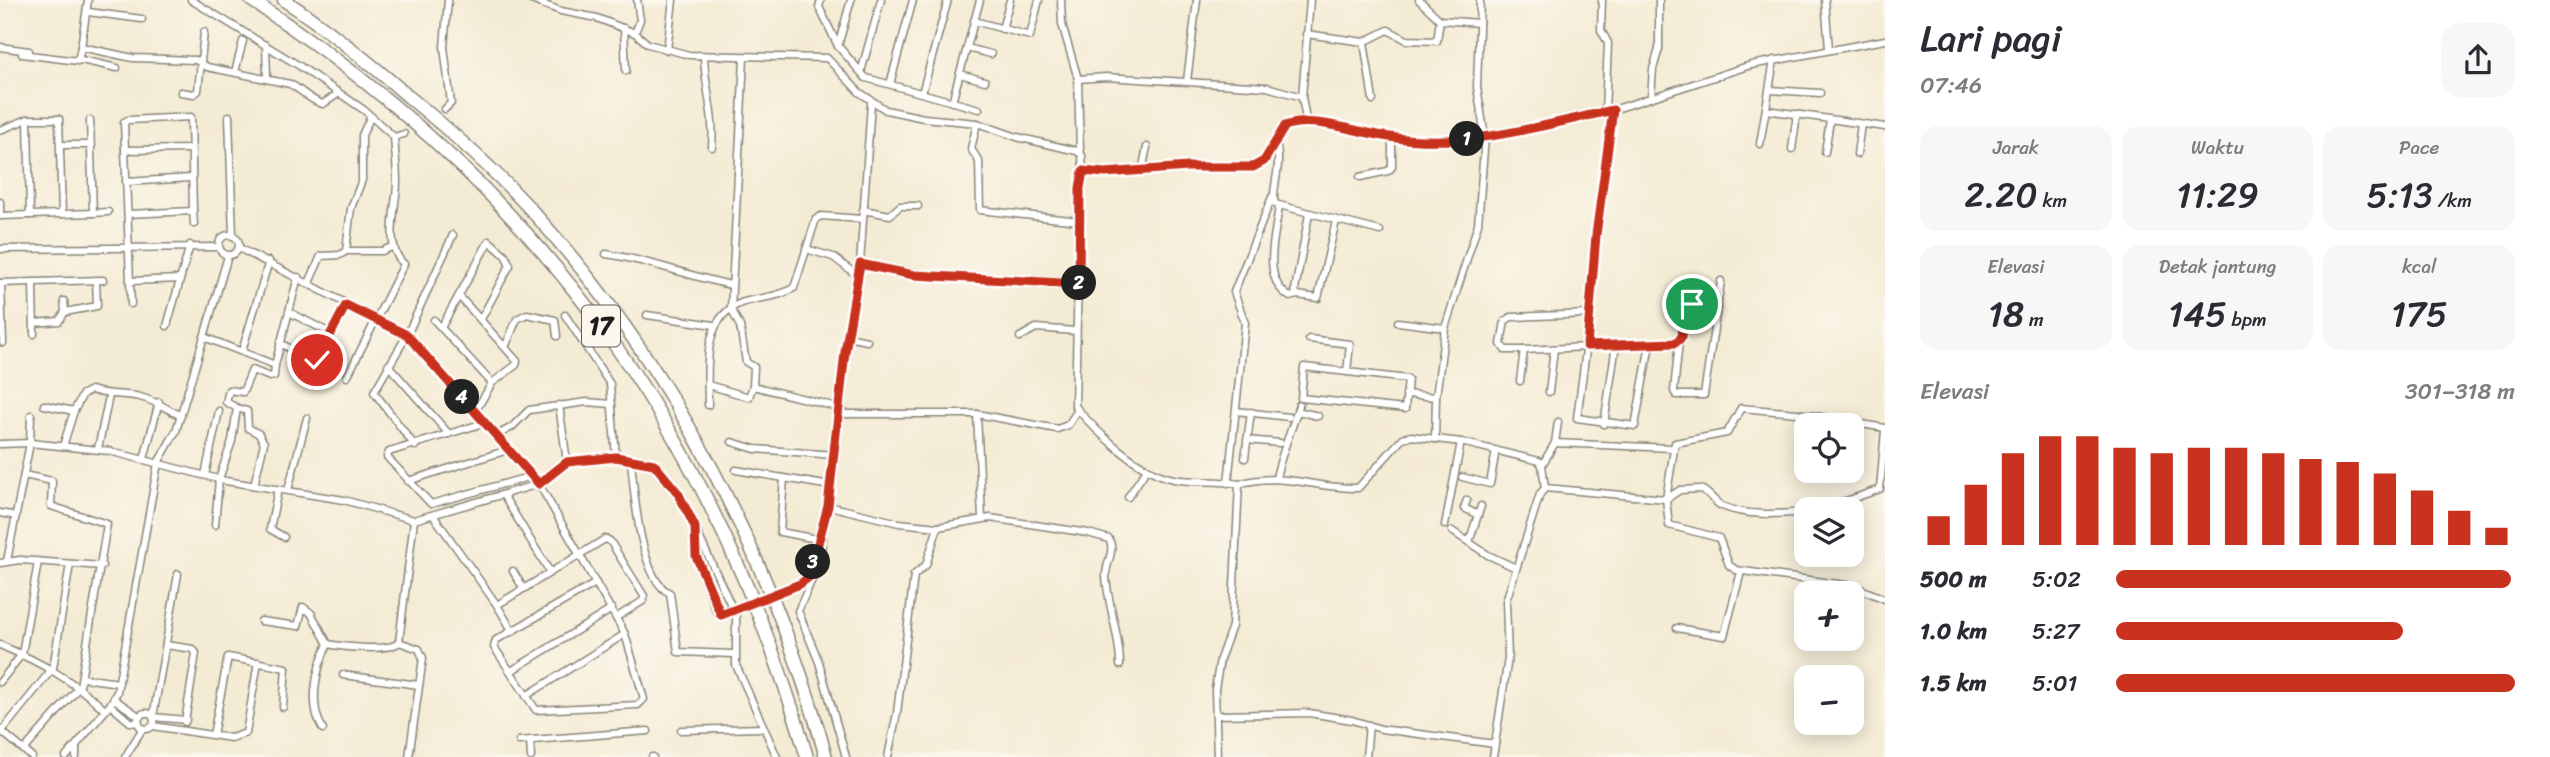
<!DOCTYPE html>
<html lang="id">
<meta charset="utf-8">
<style>
:root{--surface:#fff;--page:#f7f7f7;--text:#2b2b33;--muted:#7c7c81;--accent:#c8321e}
body{margin:0;font-family:Sriracha,sans-serif;background:var(--page);color:var(--text);height:100vh;display:flex;flex-direction:column;font-size:26px;white-space:nowrap}
*{box-sizing:border-box;margin:0}
p{font-size:23px;color:var(--muted)}
.icon{flex:none;width:38px;height:38px;fill:none;stroke:currentColor;stroke-width:2;stroke-linecap:round;stroke-linejoin:round}
.map{position:relative;flex:1;overflow:hidden}
.side{display:flex;flex-direction:column;background:var(--surface);width:665px}
.side>*{flex:none}
.controls{position:absolute;left:1794px;top:413px;display:grid;gap:14px}
.controls a{display:grid;place-items:center;width:70px;height:70px;border-radius:14px;background:var(--surface);box-shadow:0 4px 18px #0003;font-size:35px}
.pin{position:absolute;display:grid;place-items:center;width:60px;height:60px;color:#fff;margin:-30px;border:4px solid #fff;border-radius:50%;box-shadow:0 2px 7px #0007}
.km{position:absolute;width:35px;height:35px;margin:-18px;border-radius:50%;background:#222;color:#fff;font-size:19px;line-height:35px;text-align:center}
.round{display:grid;place-items:center;flex:none;width:74px;height:74px;border-radius:21px;background:var(--page)}
.overview{display:flex;align-items:center;justify-content:space-between;height:119px;padding:0 35px}
h1{font-size:38px;font-weight:600;line-height:52px}
.metrics{display:grid;grid-template-columns:repeat(3,1fr);gap:10px;height:119px;padding:7px 35px}
.metrics div{display:grid;align-content:center;border-radius:18px;background:var(--page);text-align:center}
.metrics b{font-size:35px;font-weight:600}
.metrics small{font-size:19px;font-weight:400}
.metrics p{font-size:19px}
.chart{height:196px;padding:14px 35px}
.chart p{display:flex;justify-content:space-between}
.chart svg{width:100%;height:126px;margin-top:7px;stroke:var(--accent);stroke-width:6}
ul{padding:0 35px;list-style:none;font-size:23px}
li{display:grid;grid-template-columns:112px 84px 1fr;align-items:center;height:52px}
li i{height:18px;border-radius:9px;background:var(--accent)}
main{display:flex;flex:1;min-height:0}
.map>svg:first-child{display:block}
.lines{fill:none;stroke-linecap:round;stroke-linejoin:round}
.minor-casing{stroke:#888478;stroke-width:9}
.motorway-casing{stroke:#888478;stroke-width:15}
.minor{stroke:#fff;stroke-width:6}
.motorway{stroke:#fff;stroke-width:12}
.minor-bridge-casing{stroke:#888478;stroke-width:9;stroke-linecap:butt}
.minor-bridge{stroke:#fff;stroke-width:6}
.route-casing{stroke:#fff;stroke-width:14}
.route{stroke:#c8321e;stroke-width:9}
.labels{text-anchor:middle;stroke-width:5;stroke-linejoin:round;paint-order:stroke}
.shield{fill:#fbf7ec;stroke:#5f5e5a;stroke-width:2}
.shield-label{font-size:24px;font-weight:bold;fill:#1c1c1c}
</style>
<main>
<div class="map">
<svg width="1885" height="757" viewBox="0 0 1885 757">
<rect width="100%" height="100%" fill="#fbf7ec"/>
<filter id="ink" filterUnits="userSpaceOnUse"><feTurbulence type="fractalNoise" baseFrequency=".0143" numOctaves="2"/><feDisplacementMap in="SourceGraphic" scale="14" xChannelSelector="R" yChannelSelector="G"/><feConvolveMatrix kernelMatrix="1 2 1 2 8 2 1 2 1" color-interpolation-filters="sRGB"/></filter>
<filter id="wash" filterUnits="userSpaceOnUse"><feTurbulence type="fractalNoise" baseFrequency=".00686" numOctaves="4" result="noise"/><feDisplacementMap in="SourceGraphic" scale="28" xChannelSelector="R" yChannelSelector="G"/><feGaussianBlur stdDeviation="1.57" result="paint"/><feColorMatrix in="noise" values="0 0 0 0 0 0 0 0 0 0 0 0 0 0 0 0 0 1.4 0 .05"/><feComposite in="paint" operator="in"/></filter>
<g filter="url(#wash)">
<rect width="100%" height="100%" fill="#f4ebd4"/>
</g>
<g filter="url(#ink)">
<g class="lines">
<g class="minor-casing">
<g id="minor">
<path d="M191 0 298 65 364 110 394 137C395 152 397 167 397 182 397 205 383 247 404 264L347 377"/>
<path d="M531 0 561 11 597 18 635 33 648 44 689 55 827 58 859 92 886 110 924 118 977 123 1017 137 1077 151 1082 155 1083 171 1088 173 1188 167H1253L1264 161 1285 126 1306 120 1392 138 1438 141 1485 137 1613 110 1751 65 1885 40"/>
<path d="M821 0 819 7 838 46 866 78 979 109"/>
<path d="M1061 0 1062 24 1078 79 1080 152"/>
<path d="M1419 0 1440 20 1479 23"/>
<path d="M1602 0 1601 30 1608 43 1605 112"/>
<path d="M1825 0 1829 49"/>
<path d="M88 12 142 19"/>
<path d="M974 21 1030 36 1039 0"/>
<path d="M624 28 626 71"/>
<path d="M1002 29 1010 0"/>
<path d="M635 33 640 20 637 0"/>
<path d="M1306 34 1364 42 1373 100"/>
<path d="M1364 42 1388 30 1407 40 1437 41 1440 20"/>
<path d="M266 45 267 78"/>
<path d="M838 46 851 0"/>
<path d="M0 47 29 51"/>
<path d="M81 47 88 0"/>
<path d="M967 48 991 54"/>
<path d="M667 50 673 0"/>
<path d="M22 54 78 61 81 47 133 58 196 60 207 67 290 84C302 90 310 101 323 104L339 93"/>
<path d="M704 57C705 88 715 116 712 147"/>
<path d="M744 58 731 309 740 326 746 362 754 367 753 386"/>
<path d="M77 59 117 68"/>
<path d="M235 72 243 41"/>
<path d="M861 72 881 0"/>
<path d="M960 74 985 81"/>
<path d="M1078 79 1106 77 1267 87 1302 97"/>
<path d="M1187 81 1197 0"/>
<path d="M890 84 913 0"/>
<path d="M1769 90 1820 93"/>
<path d="M181 92 194 94 198 91 204 32"/>
<path d="M922 93 948 0"/>
<path d="M1651 97 1653 69 1659 49V0"/>
<path d="M952 102 980 0"/>
<path d="M445 109 451 103 444 47 448 0"/>
<path d="M1613 110 1596 235 1587 343 1577 418 1635 426 1650 344"/>
<path d="M1766 110 1885 127"/>
<path d="M229 116 233 236"/>
<path d="M28 119 30 215"/>
<path d="M1306 120 1302 97 1310 0"/>
<path d="M977 123 971 149 979 161 980 210 1079 221"/>
<path d="M0 130 28 119H59L62 214"/>
<path d="M394 137 404 134"/>
<path d="M1275 141C1284 166 1270 190 1275 204L1380 231"/>
<path d="M1760 144 1774 60"/>
<path d="M61 145H92"/>
<path d="M1792 149 1797 114"/>
<path d="M125 150 191 149"/>
<path d="M1825 152 1830 120"/>
<path d="M1857 154 1861 124"/>
<path d="M1083 171 1080 188 1075 406C1096 432 1140 473 1174 479 1195 483 1218 480 1239 484L1232 626 1220 659 1215 689 1217 757"/>
<path d="M1142 171 1147 147"/>
<path d="M1360 177 1388 171 1392 167V138"/>
<path d="M126 182 191 178"/>
<path d="M0 202V216"/>
<path d="M1279 206C1276 234 1260 279 1290 297L1297 295"/>
<path d="M863 210 890 215 900 206H918"/>
<path d="M193 211 194 224"/>
<path d="M93 213 108 212"/>
<path d="M128 214 193 211 191 117 128 120 124 122 130 281 131 304"/>
<path d="M1309 214 1295 290 1297 295 1318 298 1336 221"/>
<path d="M0 216 93 213 90 120"/>
<circle cx="229" cy="245" r="10"/>
<path d="M239 248 407 335 539 484 625 634 526 696"/>
<path d="M0 249 219 247"/>
<path d="M806 249 833 257 858 276"/>
<path d="M346 251H382L394 246"/>
<path d="M606 254C649 260 688 276 731 285"/>
<path d="M860 264 932 276 1079 283"/>
<path d="M130 281 180 279"/>
<path d="M33 282 34 334"/>
<path d="M0 283 103 280"/>
<path d="M1 283 3 343"/>
<path d="M309 283 321 256 340 255 346 251 351 208 362 180V135L371 116"/>
<path d="M459 296 517 361 516 365 492 383 475 412"/>
<path d="M65 312 97 306 96 280"/>
<path d="M289 312 330 333"/>
<path d="M1590 314 1511 317 1505 321 1501 344 1505 350H1524L1675 343 1681 337 1686 305 1717 308 1721 281"/>
<path d="M565 315 610 384 616 457"/>
<path d="M647 315 714 325"/>
<path d="M434 320 492 383"/>
<path d="M1398 322 1445 328"/>
<path d="M34 323 59 321 65 312 64 301"/>
<path d="M167 326 190 245"/>
<path d="M442 326 489 241 505 255 510 265 481 319"/>
<path d="M204 337 275 365 298 277"/>
<path d="M848 337 867 341"/>
<path d="M1020 337 1036 328 1075 331"/>
<path d="M1309 339 1350 344 1347 372"/>
<path d="M1679 341 1674 391 1676 395H1704L1717 308"/>
<path d="M280 343 312 361 317 360 346 305"/>
<path d="M506 345 517 319 527 314 555 320 557 336"/>
<path d="M242 351 269 261"/>
<path d="M388 365 449 434"/>
<path d="M1304 367 1408 379 1405 409 1301 398Z"/>
<path d="M1520 381 1524 350"/>
<path d="M708 385 749 397 753 386 841 408"/>
<path d="M1549 392 1554 349"/>
<path d="M1406 394 1436 397"/>
<path d="M44 405 74 411 83 394 91 390C108 396 124 393 140 397 156 401 167 409 181 416"/>
<path d="M559 405 567 462"/>
<path d="M708 405C708 369 701 319 741 303 758 297 778 298 794 288L816 219 821 216 862 219"/>
<path d="M237 408 247 411 248 428 259 434 264 443 254 485"/>
<path d="M1236 411 1289 417"/>
<path d="M1297 411 1318 416"/>
<path d="M840 414H977L1057 429 1068 425 1078 410"/>
<path d="M977 414 982 518"/>
<path d="M484 423 389 452 387 457 431 504 532 476"/>
<path d="M1604 424 1616 345"/>
<path d="M1885 428 1797 413 1741 408 1727 433 1675 443 1666 499 1669 525 1719 538 1729 565 1736 570 1853 586 1885 599"/>
<path d="M496 436 512 427 529 410 587 402 612 404"/>
<path d="M1435 439 1436 397 1445 328 1478 224 1485 137 1477 87 1480 0"/>
<path d="M1247 440 1280 443"/>
<path d="M732 442 755 449 835 455"/>
<path d="M1555 443 1672 448"/>
<path d="M0 444 30 443 109 451 226 481 344 500 414 520 539 484 567 462 616 457 654 464 678 493 695 527 696 556 716 611 727 614"/>
<path d="M63 446 74 411"/>
<path d="M415 446 374 392 407 335 453 235"/>
<path d="M98 449 109 396"/>
<path d="M1245 458 1251 412"/>
<path d="M144 459 159 402"/>
<path d="M631 461C634 491 640 581 670 593L678 652 734 654"/>
<path d="M1542 465 1555 443 1558 422"/>
<path d="M736 470 831 486"/>
<path d="M24 475 52 481 51 506 107 524 80 686 24 750"/>
<path d="M205 475 219 411"/>
<path d="M1462 477 1490 484 1496 450"/>
<path d="M784 478 780 532 817 539 809 577 800 584"/>
<path d="M1276 478C1281 453 1292 430 1299 405"/>
<path d="M408 481 508 450"/>
<path d="M1228 483 1245 323 1234 292 1272 197"/>
<path d="M1239 484C1280 471 1317 489 1358 488L1403 438 1411 436 1461 442 1539 461 1542 465 1545 488"/>
<path d="M278 489 270 529 284 537"/>
<path d="M288 490 307 418"/>
<path d="M503 495 550 572"/>
<path d="M1128 497 1147 469"/>
<path d="M1467 500 1464 508 1478 515"/>
<path d="M829 506 899 523 938 527"/>
<path d="M1823 509 1880 489 1885 430"/>
<path d="M0 513 16 516"/>
<path d="M433 515 497 605 513 632"/>
<path d="M215 525 219 479 232 441 237 408 226 402 229 390 243 392 252 370 270 377 274 376 275 365"/>
<path d="M1445 525 1461 442"/>
<path d="M1452 531 1488 555 1516 568"/>
<path d="M697 532 736 616V665L777 757"/>
<path d="M1469 542 1481 506"/>
<path d="M7 561 30 443 31 415"/>
<path d="M0 563 20 560 102 566"/>
<path d="M513 571 523 588"/>
<path d="M178 574 153 717 186 720"/>
<path d="M596 583 496 640 494 647 536 710 638 705 644 699 625 634"/>
<path d="M497 605 605 539 610 541 644 596 643 601 617 617"/>
<path d="M261 621 298 626 303 607 311 613 328 644C342 647 391 652 399 642"/>
<path d="M1677 628 1724 636 1741 572"/>
<path d="M399 642 419 649 423 658 409 757"/>
<path d="M399 642 414 520"/>
<path d="M0 645C40 662 73 680 105 710"/>
<path d="M166 645 193 649 196 653 185 722"/>
<path d="M511 671 612 609"/>
<path d="M343 675 419 685"/>
<path d="M83 678 119 683"/>
<path d="M0 682 22 654 38 562"/>
<path d="M114 699 140 717"/>
<path d="M110 705 130 722 139 723"/>
<circle cx="146" cy="721" r="8"/>
<path d="M1217 715 1309 713 1352 720 1381 729 1495 744"/>
<path d="M153 726 231 738 246 733 258 662"/>
<path d="M323 729C308 705 316 668 328 644"/>
<path d="M0 730 32 757"/>
<path d="M681 730 763 728"/>
<path d="M2 731 53 668 70 564"/>
<path d="M213 735 228 657 286 668 283 707"/>
<path d="M530 740 531 757"/>
<path d="M519 741 648 731"/>
<path d="M76 746V757"/>
<path d="M66 757 110 705 117 692 158 463 176 431 228 256"/>
<path d="M125 757 143 728"/>
<path d="M652 757H653"/>
<path d="M846 757 819 662 798 611 817 568 823 540 817 539 830 496 845 352 860 264 871 103"/>
<path d="M888 757 897 713 914 575 926 565 938 527 990 518 1088 533 1109 539C1116 551 1105 564 1106 577 1108 607 1120 635 1120 665"/>
<path d="M1366 757 1369 725"/>
<path d="M1493 757 1508 658 1506 601 1540 494 1545 488 1666 499 1680 490 1700 489C1710 492 1713 502 1722 506 1747 517 1780 514 1806 512"/>
</g>
</g>
<g class="motorway-casing">
<g id="motorway">
<path d="M251 0C538 187 712 429 807 757"/>
<path d="M284 0C328 29 369 62 409 97 453 133 495 170 533 212 673 366 771 557 826 757"/>
</g>
</g>
<use href="#minor" class="minor"/>
<use href="#motorway" class="motorway"/>
<g class="minor-bridge-casing">
<path id="minor-bridge" d="M727 614 800 584"/>
</g>
<use href="#minor-bridge" class="minor-bridge"/>
</g>
</g>
<g class="lines" filter="url(#ink)">
<g class="route-casing">
<path id="route" d="M317 360 346 305 407 335 539 484 567 462 616 457 654 464 678 493 695 527 696 556 721 615 800 584 809 577 828 506 845 352 860 264 914 275 1079 284 1080 188 1083 171 1105 173 1188 167H1253L1264 161 1285 126C1312 115 1359 133 1390 137 1465 149 1540 126 1613 110L1596 235 1587 346 1675 343 1682 337 1685 305 1692 304"/>
</g>
<use href="#route" class="route"/>
</g>
<g class="labels">
<rect class="shield" x="582" y="305.5" width="38" height="41" rx="5"/>
<g class="shield-label">
<text x="601" y="334">17</text>
</g>
</g>
</svg>
<div class="controls">
<a><svg class="icon" aria-label="locate" viewBox="0 0 24 24"><circle cx="12" cy="12" r="6"/><path d="M12 2v4M12 18v4M2 12h4M18 12h4"/></svg></a>
<a><svg class="icon" aria-label="layers" viewBox="0 0 24 24"><path d="M12 4l9 5-9 5-9-5zM3 14l9 5 9-5"/></svg></a>
<a>+</a>
<a>−</a>
</div>
<div class="pin" style="left:1692px;top:304px;background:#1e9e55"><svg class="icon" aria-label="arrive" viewBox="0 0 24 24"><path d="M6 21V4h12l-3 4 3 4H6"/></svg></div>
<div class="pin" style="left:317px;top:360px;background:#d93025"><svg class="icon" aria-label="check" viewBox="0 0 24 24"><path d="M5 12l5 5 9-10"/></svg></div>
<b class="km" style="left:1467px;top:139px">1</b>
<b class="km" style="left:1079px;top:283px">2</b>
<b class="km" style="left:813px;top:562px">3</b>
<b class="km" style="left:462px;top:397px">4</b>
</div>
<section class="side">
<div class="overview"><div><h1>Lari pagi</h1><p>07:46</p></div><a class="round"><svg class="icon" aria-label="share" viewBox="0 0 24 24"><path d="M12 15V3M7 8l5-5 5 5M5 13v7h14v-7"/></svg></a></div>
<div class="metrics">
<div><p>Jarak</p><b>2.20<small> km</small></b></div>
<div><p>Waktu</p><b>11:29</b></div>
<div><p>Pace</p><b>5:13<small> /km</small></b></div>
</div>
<div class="metrics">
<div><p>Elevasi</p><b>18<small> m</small></b></div>
<div><p>Detak jantung</p><b>145<small> bpm</small></b></div>
<div><p>kcal</p><b>175</b></div>
</div>
<div class="chart"><p><span>Elevasi</span>301–318 m</p>
<svg viewBox="0 0 160 44" preserveAspectRatio="none"><path d="M5 44V34M15 44V23M25 44V12M35 44V6M45 44V6M55 44V10M65 44V12M75 44V10M85 44V10M95 44V12M105 44V14M115 44V15M125 44V19M135 44V25M145 44V32M155 44V38"/></svg>
</div>
<ul>
<li><b>500 m</b>5:02<i style="width:99%"></i></li>
<li><b>1.0 km</b>5:27<i style="width:72%"></i></li>
<li><b>1.5 km</b>5:01<i style="width:100%"></i></li>
</ul>
</section>
</main>
